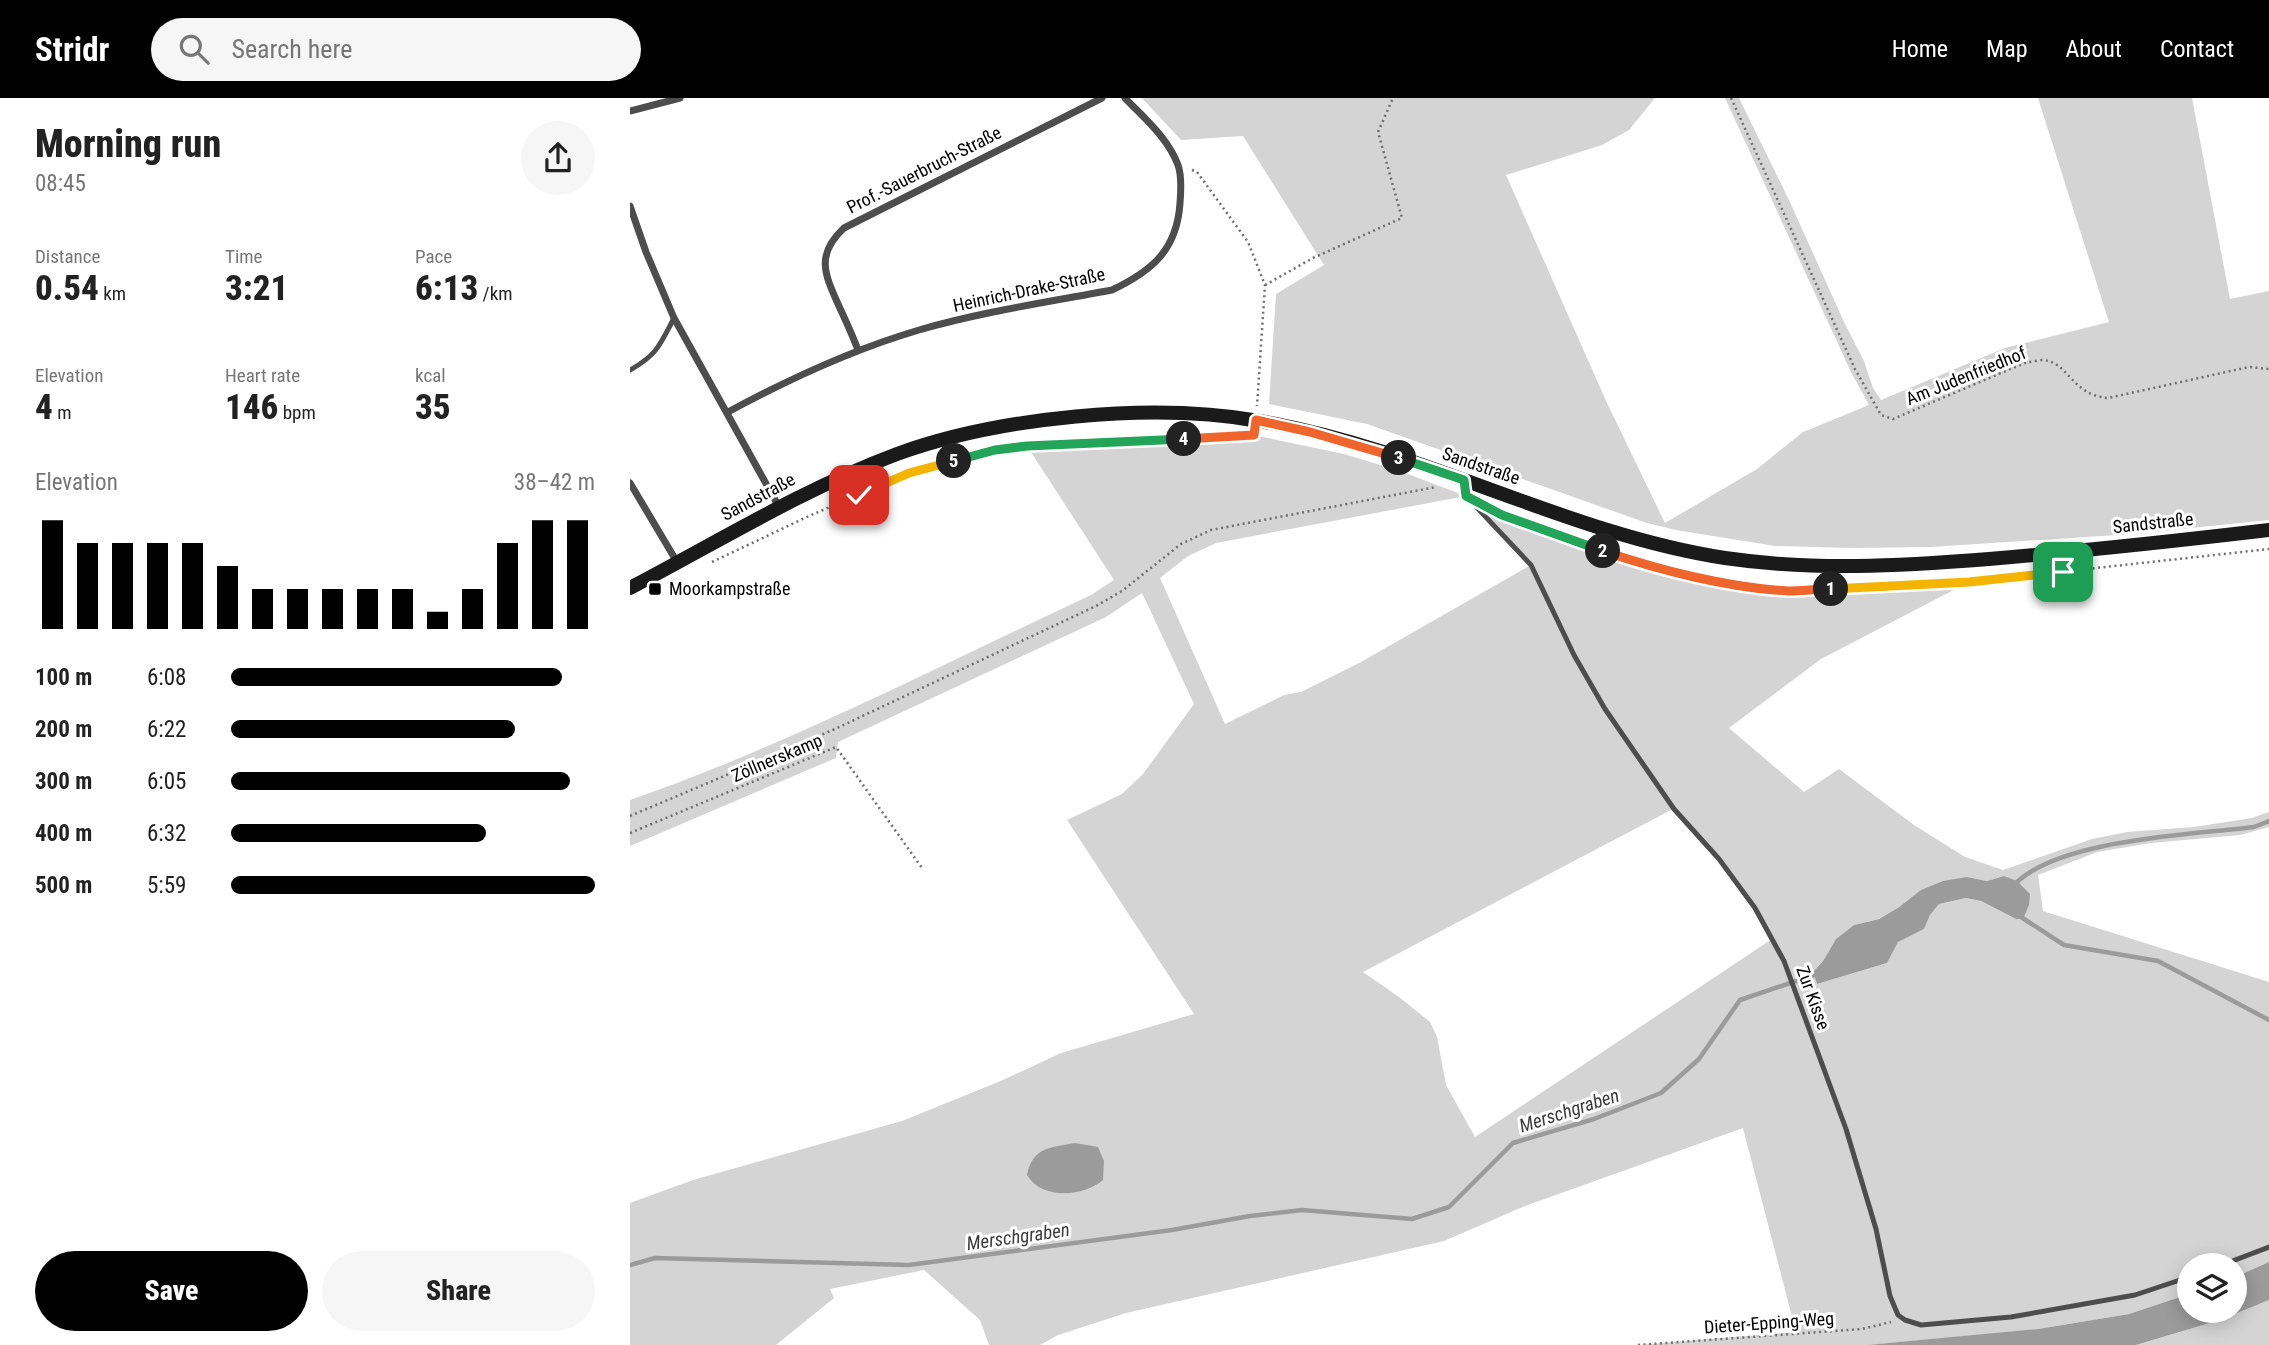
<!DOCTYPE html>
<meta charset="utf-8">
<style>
:root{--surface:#fff;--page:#f6f6f6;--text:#222;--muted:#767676;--accent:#000}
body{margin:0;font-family:"Roboto Condensed",sans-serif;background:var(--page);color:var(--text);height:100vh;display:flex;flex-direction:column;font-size:26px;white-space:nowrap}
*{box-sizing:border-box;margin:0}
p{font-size:23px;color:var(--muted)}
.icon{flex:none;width:38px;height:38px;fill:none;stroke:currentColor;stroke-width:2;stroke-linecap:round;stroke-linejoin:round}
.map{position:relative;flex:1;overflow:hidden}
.details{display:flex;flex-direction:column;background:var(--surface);width:630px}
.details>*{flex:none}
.buttons{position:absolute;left:1547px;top:1155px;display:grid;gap:14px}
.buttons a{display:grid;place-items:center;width:70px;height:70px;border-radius:50%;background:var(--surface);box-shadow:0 4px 18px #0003;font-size:35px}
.pin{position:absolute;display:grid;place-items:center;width:60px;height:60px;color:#fff;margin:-30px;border-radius:14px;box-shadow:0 4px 10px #0006}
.km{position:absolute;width:35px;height:35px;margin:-18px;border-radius:50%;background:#222;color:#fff;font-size:19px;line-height:35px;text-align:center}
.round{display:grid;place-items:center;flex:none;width:74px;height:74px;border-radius:37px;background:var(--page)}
.headline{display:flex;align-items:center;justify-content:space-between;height:119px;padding:0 35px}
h1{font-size:38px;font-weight:800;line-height:52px}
.stats{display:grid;grid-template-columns:repeat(3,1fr);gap:10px;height:119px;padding:7px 35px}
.stats div{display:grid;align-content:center}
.stats b{font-size:35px;font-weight:800}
.stats small{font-size:19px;font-weight:400}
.stats p{font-size:19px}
.chart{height:196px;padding:14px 35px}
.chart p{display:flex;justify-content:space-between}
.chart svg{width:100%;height:126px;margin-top:7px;stroke:var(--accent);stroke-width:6}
.primary-button{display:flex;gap:14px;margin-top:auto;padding:14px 35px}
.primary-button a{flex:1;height:80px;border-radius:42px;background:var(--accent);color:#fff;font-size:28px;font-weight:800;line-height:80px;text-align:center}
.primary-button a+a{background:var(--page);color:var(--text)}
ul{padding:0 35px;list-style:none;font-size:23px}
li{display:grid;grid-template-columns:112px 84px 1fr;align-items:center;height:52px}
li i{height:18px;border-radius:9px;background:var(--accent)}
header{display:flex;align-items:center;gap:42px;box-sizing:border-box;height:98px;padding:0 35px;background:var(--accent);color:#fff}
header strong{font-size:33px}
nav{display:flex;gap:38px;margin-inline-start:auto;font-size:24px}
.search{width:490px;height:63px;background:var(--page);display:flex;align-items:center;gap:18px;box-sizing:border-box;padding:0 24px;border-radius:38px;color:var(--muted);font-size:26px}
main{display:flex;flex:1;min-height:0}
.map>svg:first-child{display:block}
.green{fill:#d4d4d4;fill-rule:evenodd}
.water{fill:#9b9b9b}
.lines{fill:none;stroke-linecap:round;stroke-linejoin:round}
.stream{stroke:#9b9b9b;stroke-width:4.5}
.path{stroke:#6f6f6f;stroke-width:2.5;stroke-dasharray:2 3.5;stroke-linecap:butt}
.lane{stroke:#4d4d4d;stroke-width:5}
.street{stroke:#4d4d4d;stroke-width:7}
.secondary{stroke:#1a1a1a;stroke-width:14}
.split-1-casing{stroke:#fff;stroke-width:14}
.split-2-casing{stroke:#fff;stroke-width:14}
.split-3-casing{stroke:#fff;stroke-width:14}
.split-4-casing{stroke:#fff;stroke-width:14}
.split-5-casing{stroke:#fff;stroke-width:14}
.split-6-casing{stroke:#fff;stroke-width:14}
.split-1{stroke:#f5b400;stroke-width:9}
.split-2{stroke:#f0652b;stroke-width:9}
.split-3{stroke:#22a559;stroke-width:9}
.split-4{stroke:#f0652b;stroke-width:9}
.split-5{stroke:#22a559;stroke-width:9}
.split-6{stroke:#f5b400;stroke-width:9}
.poi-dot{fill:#000;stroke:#fff;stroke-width:2.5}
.labels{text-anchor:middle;stroke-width:6;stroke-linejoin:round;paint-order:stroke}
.street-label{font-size:18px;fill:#000;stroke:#fff}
.poi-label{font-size:18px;fill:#000;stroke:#fff;text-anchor:start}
.water-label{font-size:19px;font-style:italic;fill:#3c3c3c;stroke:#fff}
</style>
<header>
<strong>Stridr</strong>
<div class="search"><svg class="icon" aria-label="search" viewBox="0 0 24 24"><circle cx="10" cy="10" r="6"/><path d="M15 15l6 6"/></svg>Search here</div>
<nav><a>Home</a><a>Map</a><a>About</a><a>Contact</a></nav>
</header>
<main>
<section class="details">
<div class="headline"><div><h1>Morning run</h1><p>08:45</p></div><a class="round"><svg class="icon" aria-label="share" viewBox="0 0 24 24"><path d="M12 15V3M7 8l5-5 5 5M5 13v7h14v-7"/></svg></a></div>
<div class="stats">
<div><p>Distance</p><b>0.54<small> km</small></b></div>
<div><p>Time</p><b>3:21</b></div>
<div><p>Pace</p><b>6:13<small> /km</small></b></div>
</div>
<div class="stats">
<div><p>Elevation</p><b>4<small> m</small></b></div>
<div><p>Heart rate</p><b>146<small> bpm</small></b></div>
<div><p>kcal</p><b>35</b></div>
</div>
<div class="chart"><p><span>Elevation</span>38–42 m</p>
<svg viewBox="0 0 160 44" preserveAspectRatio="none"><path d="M5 44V6M15 44V14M25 44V14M35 44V14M45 44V14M55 44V22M65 44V30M75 44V30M85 44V30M95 44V30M105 44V30M115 44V38M125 44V30M135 44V14M145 44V6M155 44V6"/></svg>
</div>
<ul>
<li><b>100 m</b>6:08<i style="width:91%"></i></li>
<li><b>200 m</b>6:22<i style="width:78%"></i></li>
<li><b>300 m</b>6:05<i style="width:93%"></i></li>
<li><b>400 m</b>6:32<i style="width:70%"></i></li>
<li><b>500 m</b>5:59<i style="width:100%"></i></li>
</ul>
<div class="primary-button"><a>Save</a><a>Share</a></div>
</section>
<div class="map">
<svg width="1639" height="1247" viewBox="0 0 1639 1247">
<rect width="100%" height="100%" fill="#fff"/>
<g class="green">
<path d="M512 0H1025L999 32 972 47 876 77 977 305 1035 425 1127 371 1173 334 1239 307 1221 274 1095 0H1109L1159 102 1214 224 1234 263 1243 290 1251 302 1375 250 1479 224 1408 0H1562L1600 201 1639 193V422L1503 436 1301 449 1223 450 1145 448 1046 432 1017 425 737 326 639 306 646 196 694 167 613 38 551 42Z"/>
<path d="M624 337 714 356 767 372 836 398 872 417 943 443 1007 465 1076 481 1158 493 1339 484 1191 561 1099 630 1174 694 1209 671 1284 727 1335 759 1373 772 1462 741 1497 734 1564 729 1622 720 1639 714V729L1610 737 1521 745 1467 754 1408 777 1413 813 1639 884V1164L1605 1179V1167H1559V1196L1499 1216 1408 1231 1305 1241 1237 1247H1008L1166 1234 1113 1030 895 1108 814 1143 496 1215 428 1237 410 1247H359L350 1222 294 1172 200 1191 204 1200 146 1247H0V1105L63 1082 272 1023 373 982 431 955 564 916 437 722 492 696 513 676 564 606 512 495 476 519 208 644 206 660 0 748V702C158 647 309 568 461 497L484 482 397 348ZM836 398 901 467 731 564 671 594 654 597 595 626 530 480 558 458 586 445ZM1043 711C1081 752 1115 792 1142 841L845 1039 816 987 807 939 800 924 769 899 733 874ZM1374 778 1387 784 1386 821 1351 803 1336 800 1309 806 1300 817 1294 831 1267 844 1257 865 1187 886 1183 874 1193 863 1206 841 1224 827 1248 821 1337 779 1357 783Z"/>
<path d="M1639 1202V1247H1506L1590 1222Z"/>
</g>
<g class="water">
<path d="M1374 778 1387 783 1400 796 1399 807 1393 821H1386L1351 803 1336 800 1309 806 1300 817 1294 831 1268 844 1257 865 1187 886 1183 874 1193 863 1206 841 1224 827 1249 821 1268 810 1291 792 1313 783 1337 779 1357 783Z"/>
<path d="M445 1045 468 1049 474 1063 473 1082C453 1099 412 1102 397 1077 403 1048 421 1050 445 1045Z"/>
<path d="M1639 1164V1202L1590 1222 1506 1247H1237L1408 1231 1499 1216 1559 1196V1213H1605V1179Z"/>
</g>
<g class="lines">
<g class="stream">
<path d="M1383 788C1426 741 1561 737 1624 729L1639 723"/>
<path d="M1391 819 1434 847 1528 863 1639 922"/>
<path d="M0 1167 25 1160 279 1167 542 1132 620 1118 672 1112 782 1121 819 1109 883 1045 964 1021 1031 995 1069 961 1110 902 1187 876"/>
</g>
<g class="path">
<path d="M1101 0 1225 271 1251 317 1263 321 1397 264C1402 264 1408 262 1413 262 1439 264 1441 297 1478 300L1619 269 1639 271"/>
<path d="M562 72 567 74 618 144 635 187 627 308"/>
<path d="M635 187 683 160 772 120 748 34 763 0"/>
<path d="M865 413 1007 465 1076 481 1158 493 1339 484 1639 451"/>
<path d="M82 464 179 418 279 375 365 352 481 343 616 337"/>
<path d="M0 718 205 631 466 508 492 493 551 446 581 432 806 389"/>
<path d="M0 735 206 649 292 770"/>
<path d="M1008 1247 1232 1231 1261 1224"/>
</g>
<g class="lane">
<path d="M0 272C27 257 30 247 44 220"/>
<path d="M834 383 836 398 901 467 944 557 975 611 1044 711 1089 761 1125 810 1154 863 1216 1031 1246 1131 1260 1198 1268 1217 1275 1222 1291 1227 1381 1219 1505 1197 1559 1179"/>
<path d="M1592 1167 1639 1149"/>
</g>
<g class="street">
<path d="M0 13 50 0"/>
<path d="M0 108 16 154 44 220 149 409"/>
<path d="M228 252C222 236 215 221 208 206 194 175 186 156 214 130L472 0"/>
<path d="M98 314C159 281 221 252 289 232 351 214 418 204 482 192 522 173 547 152 550 105 551 93 552 78 548 67 538 40 514 20 495 0"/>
<path d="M0 385 47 464"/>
</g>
<path class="secondary" d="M0 490C88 444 173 391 267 356 369 319 521 304 629 323 670 330 712 341 753 354 866 390 977 442 1095 460 1183 473 1271 468 1359 461 1452 453 1546 443 1639 432"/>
</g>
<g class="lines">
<g class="split-1-casing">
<path id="split-1" d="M1201 491 1339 484 1433 474"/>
</g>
<g class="split-2-casing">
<path id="split-2" d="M973 453C1029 472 1099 490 1158 493 1172 493 1187 491 1201 491"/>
</g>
<g class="split-3-casing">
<path id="split-3" d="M769 360 834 382 836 398 872 417 973 453"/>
</g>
<g class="split-4-casing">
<path id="split-4" d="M554 341 624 337 626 322 680 334 769 360"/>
</g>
<g class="split-5-casing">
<path id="split-5" d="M324 363 365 352 397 348 554 341"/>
</g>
<g class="split-6-casing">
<path id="split-6" d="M229 397 279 375 324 363"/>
</g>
<use href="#split-1" class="split-1"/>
<use href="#split-2" class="split-2"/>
<use href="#split-3" class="split-3"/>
<use href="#split-4" class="split-4"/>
<use href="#split-5" class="split-5"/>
<use href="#split-6" class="split-6"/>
</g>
<rect class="poi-dot" x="18" y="484" width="14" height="14" rx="3.5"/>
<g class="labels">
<g class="street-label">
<text transform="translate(294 72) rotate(-27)" y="6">Prof.-Sauerbruch-Straße</text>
<text transform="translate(399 192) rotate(-12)" y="6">Heinrich-Drake-Straße</text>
<text transform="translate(1336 278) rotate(-22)" y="6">Am Judenfriedhof</text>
<text transform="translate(851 368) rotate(19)" y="6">Sandstraße</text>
<text transform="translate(128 399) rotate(-28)" y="6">Sandstraße</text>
<text transform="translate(1523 425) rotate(-6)" y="6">Sandstraße</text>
<text transform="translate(147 660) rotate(-23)" y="6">Zöllnerskamp</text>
<text transform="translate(1183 900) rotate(70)" y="6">Zur Kisse</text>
<text transform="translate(1139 1225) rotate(-4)" y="6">Dieter-Epping-Weg</text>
</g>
<g class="poi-label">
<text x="39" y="497">Moorkampstraße</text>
</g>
<g class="water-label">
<text transform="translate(939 1012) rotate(-18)" y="7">Merschgraben</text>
<text transform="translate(388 1138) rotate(-8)" y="7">Merschgraben</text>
</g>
</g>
</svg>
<div class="buttons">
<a><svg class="icon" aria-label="layers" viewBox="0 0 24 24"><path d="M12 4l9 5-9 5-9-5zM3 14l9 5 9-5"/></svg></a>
</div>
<div class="pin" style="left:1433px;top:474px;background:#1e9e55"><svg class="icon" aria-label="arrive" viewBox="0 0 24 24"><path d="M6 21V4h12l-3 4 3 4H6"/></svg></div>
<div class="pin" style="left:229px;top:397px;background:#d93025"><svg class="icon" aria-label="check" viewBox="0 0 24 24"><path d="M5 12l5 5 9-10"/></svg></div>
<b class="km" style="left:1201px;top:491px">1</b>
<b class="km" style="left:973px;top:453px">2</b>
<b class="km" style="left:769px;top:360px">3</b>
<b class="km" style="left:554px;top:341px">4</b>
<b class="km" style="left:324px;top:363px">5</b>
</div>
</main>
